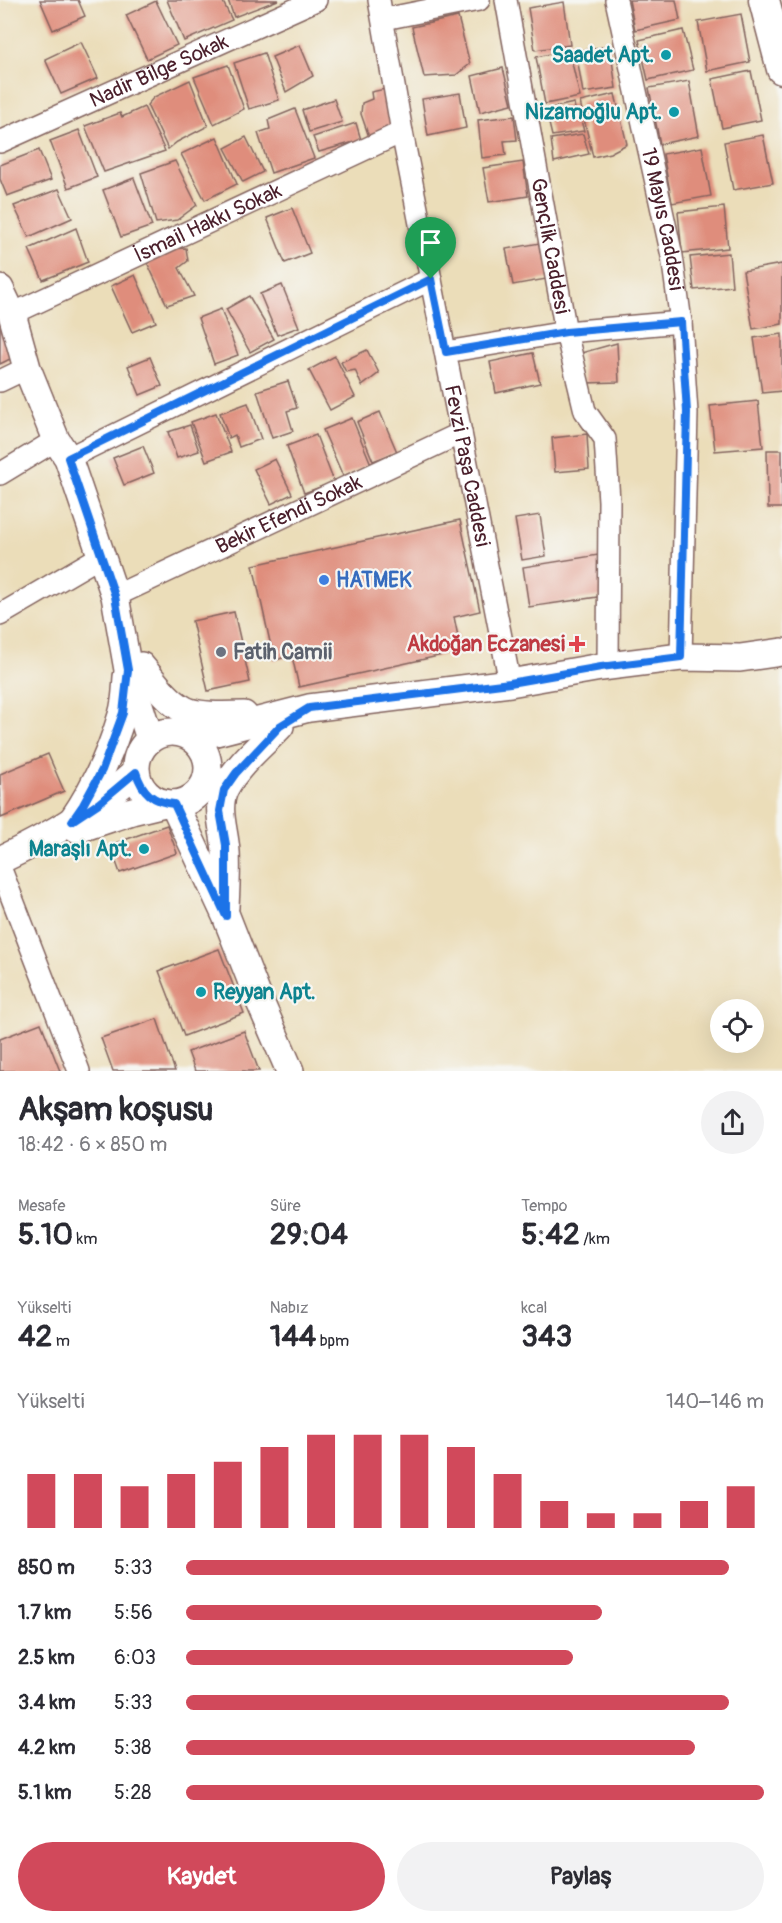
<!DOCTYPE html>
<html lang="tr">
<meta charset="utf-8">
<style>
:root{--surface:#fff;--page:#f2f2f3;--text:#2b2b33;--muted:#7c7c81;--accent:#d1495b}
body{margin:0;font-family:Pangolin,sans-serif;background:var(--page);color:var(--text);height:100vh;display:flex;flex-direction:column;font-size:22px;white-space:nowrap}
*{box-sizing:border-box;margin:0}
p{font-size:20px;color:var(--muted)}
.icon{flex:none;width:33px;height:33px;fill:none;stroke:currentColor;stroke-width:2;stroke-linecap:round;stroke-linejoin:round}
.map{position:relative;height:1071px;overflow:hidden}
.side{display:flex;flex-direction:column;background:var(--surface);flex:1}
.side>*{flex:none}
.fabs{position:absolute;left:710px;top:999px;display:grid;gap:12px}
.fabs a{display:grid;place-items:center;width:54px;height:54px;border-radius:50%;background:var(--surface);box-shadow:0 6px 24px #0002;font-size:30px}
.pin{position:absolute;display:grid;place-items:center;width:51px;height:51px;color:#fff;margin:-62px -26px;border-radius:50% 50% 50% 0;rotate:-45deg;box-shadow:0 0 6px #0007}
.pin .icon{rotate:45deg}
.round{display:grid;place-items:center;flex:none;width:63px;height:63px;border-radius:32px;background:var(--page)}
.headline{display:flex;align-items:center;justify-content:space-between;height:102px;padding:0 18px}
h1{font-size:33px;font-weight:700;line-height:45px}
.figures{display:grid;grid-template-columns:repeat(3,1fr);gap:9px;height:102px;padding:6px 18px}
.figures div{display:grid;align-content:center}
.figures b{font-size:30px;font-weight:700}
.figures small{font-size:16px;font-weight:400}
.figures p{font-size:16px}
.chart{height:168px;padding:12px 18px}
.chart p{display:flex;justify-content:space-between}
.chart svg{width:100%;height:108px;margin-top:6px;stroke:var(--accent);stroke-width:6}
.primary-button{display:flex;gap:12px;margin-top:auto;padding:12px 18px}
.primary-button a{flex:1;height:69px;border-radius:36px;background:var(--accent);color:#fff;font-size:24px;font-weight:700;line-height:69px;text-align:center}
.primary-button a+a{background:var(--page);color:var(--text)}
ul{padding:0 18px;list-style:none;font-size:20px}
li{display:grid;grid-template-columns:96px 72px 1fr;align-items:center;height:45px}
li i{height:15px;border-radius:8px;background:var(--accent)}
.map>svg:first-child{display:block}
.building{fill:#df8d7b}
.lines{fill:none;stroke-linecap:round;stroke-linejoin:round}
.minor-casing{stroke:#82625d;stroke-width:24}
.tertiary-casing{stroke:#82625d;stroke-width:30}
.secondary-casing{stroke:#82625d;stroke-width:33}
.minor{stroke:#fff;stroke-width:21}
.tertiary{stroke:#fff;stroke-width:27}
.secondary{stroke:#fff;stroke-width:30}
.route-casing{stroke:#fff;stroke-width:12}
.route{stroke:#1a73e8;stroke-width:8}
.culture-dot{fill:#0f9aa8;stroke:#f6f6f2;stroke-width:2}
.shop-dot{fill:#3f7fe0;stroke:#f6f6f2;stroke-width:2}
.health-dot{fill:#e0444e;stroke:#f6f6f2;stroke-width:2}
.worship-dot{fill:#6b7280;stroke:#f6f6f2;stroke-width:2}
.labels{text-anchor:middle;stroke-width:4.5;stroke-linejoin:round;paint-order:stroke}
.culture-label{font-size:21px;font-weight:bold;fill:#0d838f;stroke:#f6f6f2;text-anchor:end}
.street-label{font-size:21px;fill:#4a1f2b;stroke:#f6f6f2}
.shop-label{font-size:21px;font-weight:bold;fill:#366cbe;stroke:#f6f6f2;text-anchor:start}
.health-label{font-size:21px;font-weight:bold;fill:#be3a42;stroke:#f6f6f2;text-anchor:end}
.worship-label{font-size:21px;font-weight:bold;fill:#5b616d;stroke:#f6f6f2;text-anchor:start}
</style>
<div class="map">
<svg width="782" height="1071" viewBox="0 0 782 1071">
<rect width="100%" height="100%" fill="#f6f6f2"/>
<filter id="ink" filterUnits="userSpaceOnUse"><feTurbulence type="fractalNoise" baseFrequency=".0167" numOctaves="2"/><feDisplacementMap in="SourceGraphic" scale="12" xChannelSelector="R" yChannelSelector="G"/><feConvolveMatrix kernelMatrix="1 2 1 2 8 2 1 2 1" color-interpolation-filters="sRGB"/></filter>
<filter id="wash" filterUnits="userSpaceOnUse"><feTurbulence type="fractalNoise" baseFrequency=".008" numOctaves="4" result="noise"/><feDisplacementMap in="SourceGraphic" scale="24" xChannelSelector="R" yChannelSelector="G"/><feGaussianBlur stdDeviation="1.35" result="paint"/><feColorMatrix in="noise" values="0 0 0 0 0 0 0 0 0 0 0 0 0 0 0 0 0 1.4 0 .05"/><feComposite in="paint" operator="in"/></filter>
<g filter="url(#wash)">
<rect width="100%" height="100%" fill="#ebddb9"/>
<g id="blocks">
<g class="building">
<path d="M40 0H78L85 16 53 30Z"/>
<path d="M167 0H222L232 20 184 41Z"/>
<path d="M228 0H278L234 17Z"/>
<path d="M629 0H676L680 20 635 30Z"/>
<path d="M156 1 177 45 147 59 126 15Z"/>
<path d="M564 2 570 45 535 50 528 8Z"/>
<path d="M741 14 750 62 707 71 698 22Z"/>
<path d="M458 17 470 64 456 75 424 77 412 27Z"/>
<path d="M683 30 693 70 648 80 639 40Z"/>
<path d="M81 42 98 78 61 94 45 59Z"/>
<path d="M300 45 313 76 286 92 272 57Z"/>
<path d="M610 46 616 88 583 93 576 51Z"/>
<path d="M569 50 580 97 545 104 536 57Z"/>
<path d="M264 53 279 100 249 109 234 63Z"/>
<path d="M228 65 244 109 214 124 194 77Z"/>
<path d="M503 68 512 104 480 112 472 76Z"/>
<path d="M751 71 761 120 722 128 712 79Z"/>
<path d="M190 80 208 126 177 142 168 149 147 105 154 97Z"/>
<path d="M689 81 699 136 660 144 649 88Z"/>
<path d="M385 89 399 123 369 137 361 114 362 103 372 99 371 92Z"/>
<path d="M460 93 466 128 428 136 422 99Z"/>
<path d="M615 94 627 144 610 153 593 157 580 102Z"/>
<path d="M334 99 342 122 309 132 302 110Z"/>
<path d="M574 103 576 115 579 114 584 131 552 136 546 111 547 109Z"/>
<path d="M144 107 165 151 104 172 85 126 120 113 122 117Z"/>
<path d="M295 109 314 158 271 173 258 133 270 129 268 120Z"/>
<path d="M514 116 517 140 504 141 506 155 482 158 478 120Z"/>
<path d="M356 123 361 140 319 152 313 137Z"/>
<path d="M79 130 97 177 68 188 50 141Z"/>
<path d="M583 134 589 154 554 162 551 139Z"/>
<path d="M763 135 773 183 733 190 724 142Z"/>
<path d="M217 137 237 184 205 200 181 154Z"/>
<path d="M246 137 263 172 243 182 225 148Z"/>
<path d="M702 147 711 196 672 203 663 154Z"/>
<path d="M39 150 51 180 7 196 0 179V165Z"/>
<path d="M175 161 197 205 177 220 156 223 141 173Z"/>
<path d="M523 162 528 196 489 202 483 168Z"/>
<path d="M134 178 152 226 121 237 103 190Z"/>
<path d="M59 189 72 218 29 237 14 206Z"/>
<path d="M724 207 728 248 682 253 678 212Z"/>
<path d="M292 208 310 253 285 263 267 218Z"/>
<path d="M76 228 88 262 43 280 29 249Z"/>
<path d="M545 242 552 278 513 285 506 249Z"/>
<path d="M186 248 188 261 179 268 194 296 167 305 146 260 170 249Z"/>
<path d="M729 253 732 286 694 290 690 257Z"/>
<path d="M782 264V324L753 329 743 271Z"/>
<path d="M135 275 156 322 132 332 111 286Z"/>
<path d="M282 285 299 327 277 335 260 294Z"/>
<path d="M249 296 274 339 250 352 226 309Z"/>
<path d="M221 309 238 355 214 364 198 318Z"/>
<path d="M0 319 20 354 0 364Z"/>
<path d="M782 334V391L762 393 754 338Z"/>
<path d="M617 343 619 382 585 383 581 353Z"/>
<path d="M367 350 379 373 362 386 355 370 346 372 341 362Z"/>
<path d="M533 353 540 383 496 393 490 362Z"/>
<path d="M335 356 355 397 330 410 309 370Z"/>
<path d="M150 357 162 386 140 395 128 366Z"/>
<path d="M288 381 297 408 287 411 293 431 272 438 257 391Z"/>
<path d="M758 401 763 447 715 451 710 406Z"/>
<path d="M248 403 261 439 239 447 235 435 229 438 220 413Z"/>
<path d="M380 412 397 452 373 461 357 422Z"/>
<path d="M216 413 231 452 206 461 191 422Z"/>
<path d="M352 418 371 464 343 476 323 430Z"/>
<path d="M190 425 199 451 177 458 168 432Z"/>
<path d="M587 434 589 469 555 472 552 438Z"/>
<path d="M316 435 334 482 304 493 287 446Z"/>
<path d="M143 446 154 473 124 485 113 458Z"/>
<path d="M767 450H782V508H768Z"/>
<path d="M275 459 292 494 271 504 254 469Z"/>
<path d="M540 515 546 556 522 560 515 519Z"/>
<path d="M460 520 480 611 454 617 461 651 299 687 292 656 274 660 253 565Z"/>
<path d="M598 555 604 596 529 607 523 567Z"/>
<path d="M234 612 250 682 208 691 192 621Z"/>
<path d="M48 754 64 791 1 818 0 774Z"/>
<path d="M167 825 177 853 120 873 110 845Z"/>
<path d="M219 949 244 1013 184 1036 159 971Z"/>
<path d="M157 1019 175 1071H113L101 1038Z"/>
<path d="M41 1023 60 1071H0V1039Z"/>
<path d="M244 1031 259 1071H195L188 1052Z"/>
</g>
</g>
</g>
<g filter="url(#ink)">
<use href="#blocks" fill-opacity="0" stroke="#82625d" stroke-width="1.5"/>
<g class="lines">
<g class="minor-casing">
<g id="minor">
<path id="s1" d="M379 0 402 132 510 683"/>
<path id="s2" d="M506 0 566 332 585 411 605 439 609 501 608 666"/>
<path id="s3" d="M616 0 672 256 681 322 687 413 681 657"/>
<path d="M384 19 479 0"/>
<path id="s4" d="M0 142 316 0"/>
<path id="s5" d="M12 314 402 132"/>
<path d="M446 352 566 332 681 322"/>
<path d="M0 381 27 368"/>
<path d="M68 458 431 279"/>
<path d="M0 474 56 440"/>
<path id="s6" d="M115 596 461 433"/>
<path d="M0 615 101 556"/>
<path d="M0 867 79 1071"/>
</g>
</g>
<g class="tertiary-casing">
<g id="tertiary">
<path d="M0 289 12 314 27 368 56 440 68 458 115 596 128 670 150 739"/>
<path d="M141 666C153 680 166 700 183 709 198 718 227 715 244 715"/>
<circle cx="172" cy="768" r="36"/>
<path d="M193 738 309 708 510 683 601 667 681 657 740 658 782 652"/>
<path d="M174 804 226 916 257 995 290 1071"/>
<path d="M72 821C94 789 111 752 122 715 126 703 126 690 127 677"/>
<path d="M78 829 132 811 165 803"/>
<path d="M0 860C49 837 96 809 136 772"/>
<path d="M225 907C226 889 227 870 226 852 225 831 215 808 225 788 238 764 262 745 280 726"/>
</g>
</g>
<g class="secondary-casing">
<path id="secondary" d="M764 0 782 69"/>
</g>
<use href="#minor" class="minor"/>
<use href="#tertiary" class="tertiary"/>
<use href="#secondary" class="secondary"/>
</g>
</g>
<g class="lines" filter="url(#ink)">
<g class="route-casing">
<path id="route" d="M431 279 446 352 566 332 681 322 687 412 681 657 601 667 510 683 309 708 280 726 236 773 224 790 220 811 226 845V916L174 804C153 802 142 792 136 772L99 803 72 821 83 805 102 770 123 713 128 670 115 596 68 458Z"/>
</g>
<use href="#route" class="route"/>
</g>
<g class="culture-dot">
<circle cx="666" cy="55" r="6"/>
<circle cx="674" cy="112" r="6"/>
<circle cx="144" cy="849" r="6"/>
<circle cx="201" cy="992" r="6"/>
</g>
<circle class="shop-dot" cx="324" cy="580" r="6"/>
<path class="health-dot" d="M574 635h6v6h6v6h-6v6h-6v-6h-6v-6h6z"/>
<circle class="worship-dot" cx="221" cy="652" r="6"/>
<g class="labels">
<g class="culture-label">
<text x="654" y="62">Saadet Apt.</text>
<text x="662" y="119">Nizamoğlu Apt.</text>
<text x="132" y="856">Maraşlı Apt.</text>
<text x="213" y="999" text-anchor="start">Reyyan Apt.</text>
</g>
<g class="street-label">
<text dy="7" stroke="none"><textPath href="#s4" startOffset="174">Nadir Bilge Sokak</textPath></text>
<text dy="7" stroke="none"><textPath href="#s3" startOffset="224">19 Mayıs Caddesi</textPath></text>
<text dy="7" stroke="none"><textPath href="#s5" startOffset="216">İsmail Hakkı Sokak</textPath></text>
<text dy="7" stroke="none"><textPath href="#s2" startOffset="250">Gençlik Caddesi</textPath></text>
<text dy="7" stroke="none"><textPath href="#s1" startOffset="474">Fevzi Paşa Caddesi</textPath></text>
<text dy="7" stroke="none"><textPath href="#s6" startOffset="192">Bekir Efendi Sokak</textPath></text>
</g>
<g class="shop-label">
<text x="336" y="587">HATMEK</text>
</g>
<g class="health-label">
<text x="565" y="651">Akdoğan Eczanesi</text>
</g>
<g class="worship-label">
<text x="233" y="659">Fatih Camii</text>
</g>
</g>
</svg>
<div class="fabs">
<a><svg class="icon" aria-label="locate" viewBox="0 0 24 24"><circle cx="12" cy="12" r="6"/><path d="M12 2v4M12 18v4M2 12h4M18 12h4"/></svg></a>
</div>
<div class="pin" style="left:431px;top:279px;background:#1e9e55"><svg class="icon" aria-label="arrive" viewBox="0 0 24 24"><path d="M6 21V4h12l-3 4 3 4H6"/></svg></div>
</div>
<section class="side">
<div class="headline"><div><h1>Akşam koşusu</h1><p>18:42 · 6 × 850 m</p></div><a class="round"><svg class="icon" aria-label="share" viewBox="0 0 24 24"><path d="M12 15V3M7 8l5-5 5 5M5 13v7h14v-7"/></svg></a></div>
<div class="figures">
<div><p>Mesafe</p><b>5.10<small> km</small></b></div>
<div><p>Süre</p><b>29:04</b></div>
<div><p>Tempo</p><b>5:42<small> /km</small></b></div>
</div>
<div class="figures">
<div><p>Yükselti</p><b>42<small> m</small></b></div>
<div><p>Nabız</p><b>144<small> bpm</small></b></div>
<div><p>kcal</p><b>343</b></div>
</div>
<div class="chart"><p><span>Yükselti</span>140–146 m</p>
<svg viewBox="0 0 160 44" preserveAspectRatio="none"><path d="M5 44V22M15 44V22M25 44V27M35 44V22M45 44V17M55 44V11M65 44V6M75 44V6M85 44V6M95 44V11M105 44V22M115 44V33M125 44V38M135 44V38M145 44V33M155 44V27"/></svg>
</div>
<ul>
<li><b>850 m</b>5:33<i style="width:94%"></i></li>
<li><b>1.7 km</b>5:56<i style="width:72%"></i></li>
<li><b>2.5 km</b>6:03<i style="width:67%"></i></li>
<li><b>3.4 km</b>5:33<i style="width:94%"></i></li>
<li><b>4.2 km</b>5:38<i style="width:88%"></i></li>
<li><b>5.1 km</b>5:28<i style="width:100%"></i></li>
</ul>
<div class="primary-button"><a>Kaydet</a><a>Paylaş</a></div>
</section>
